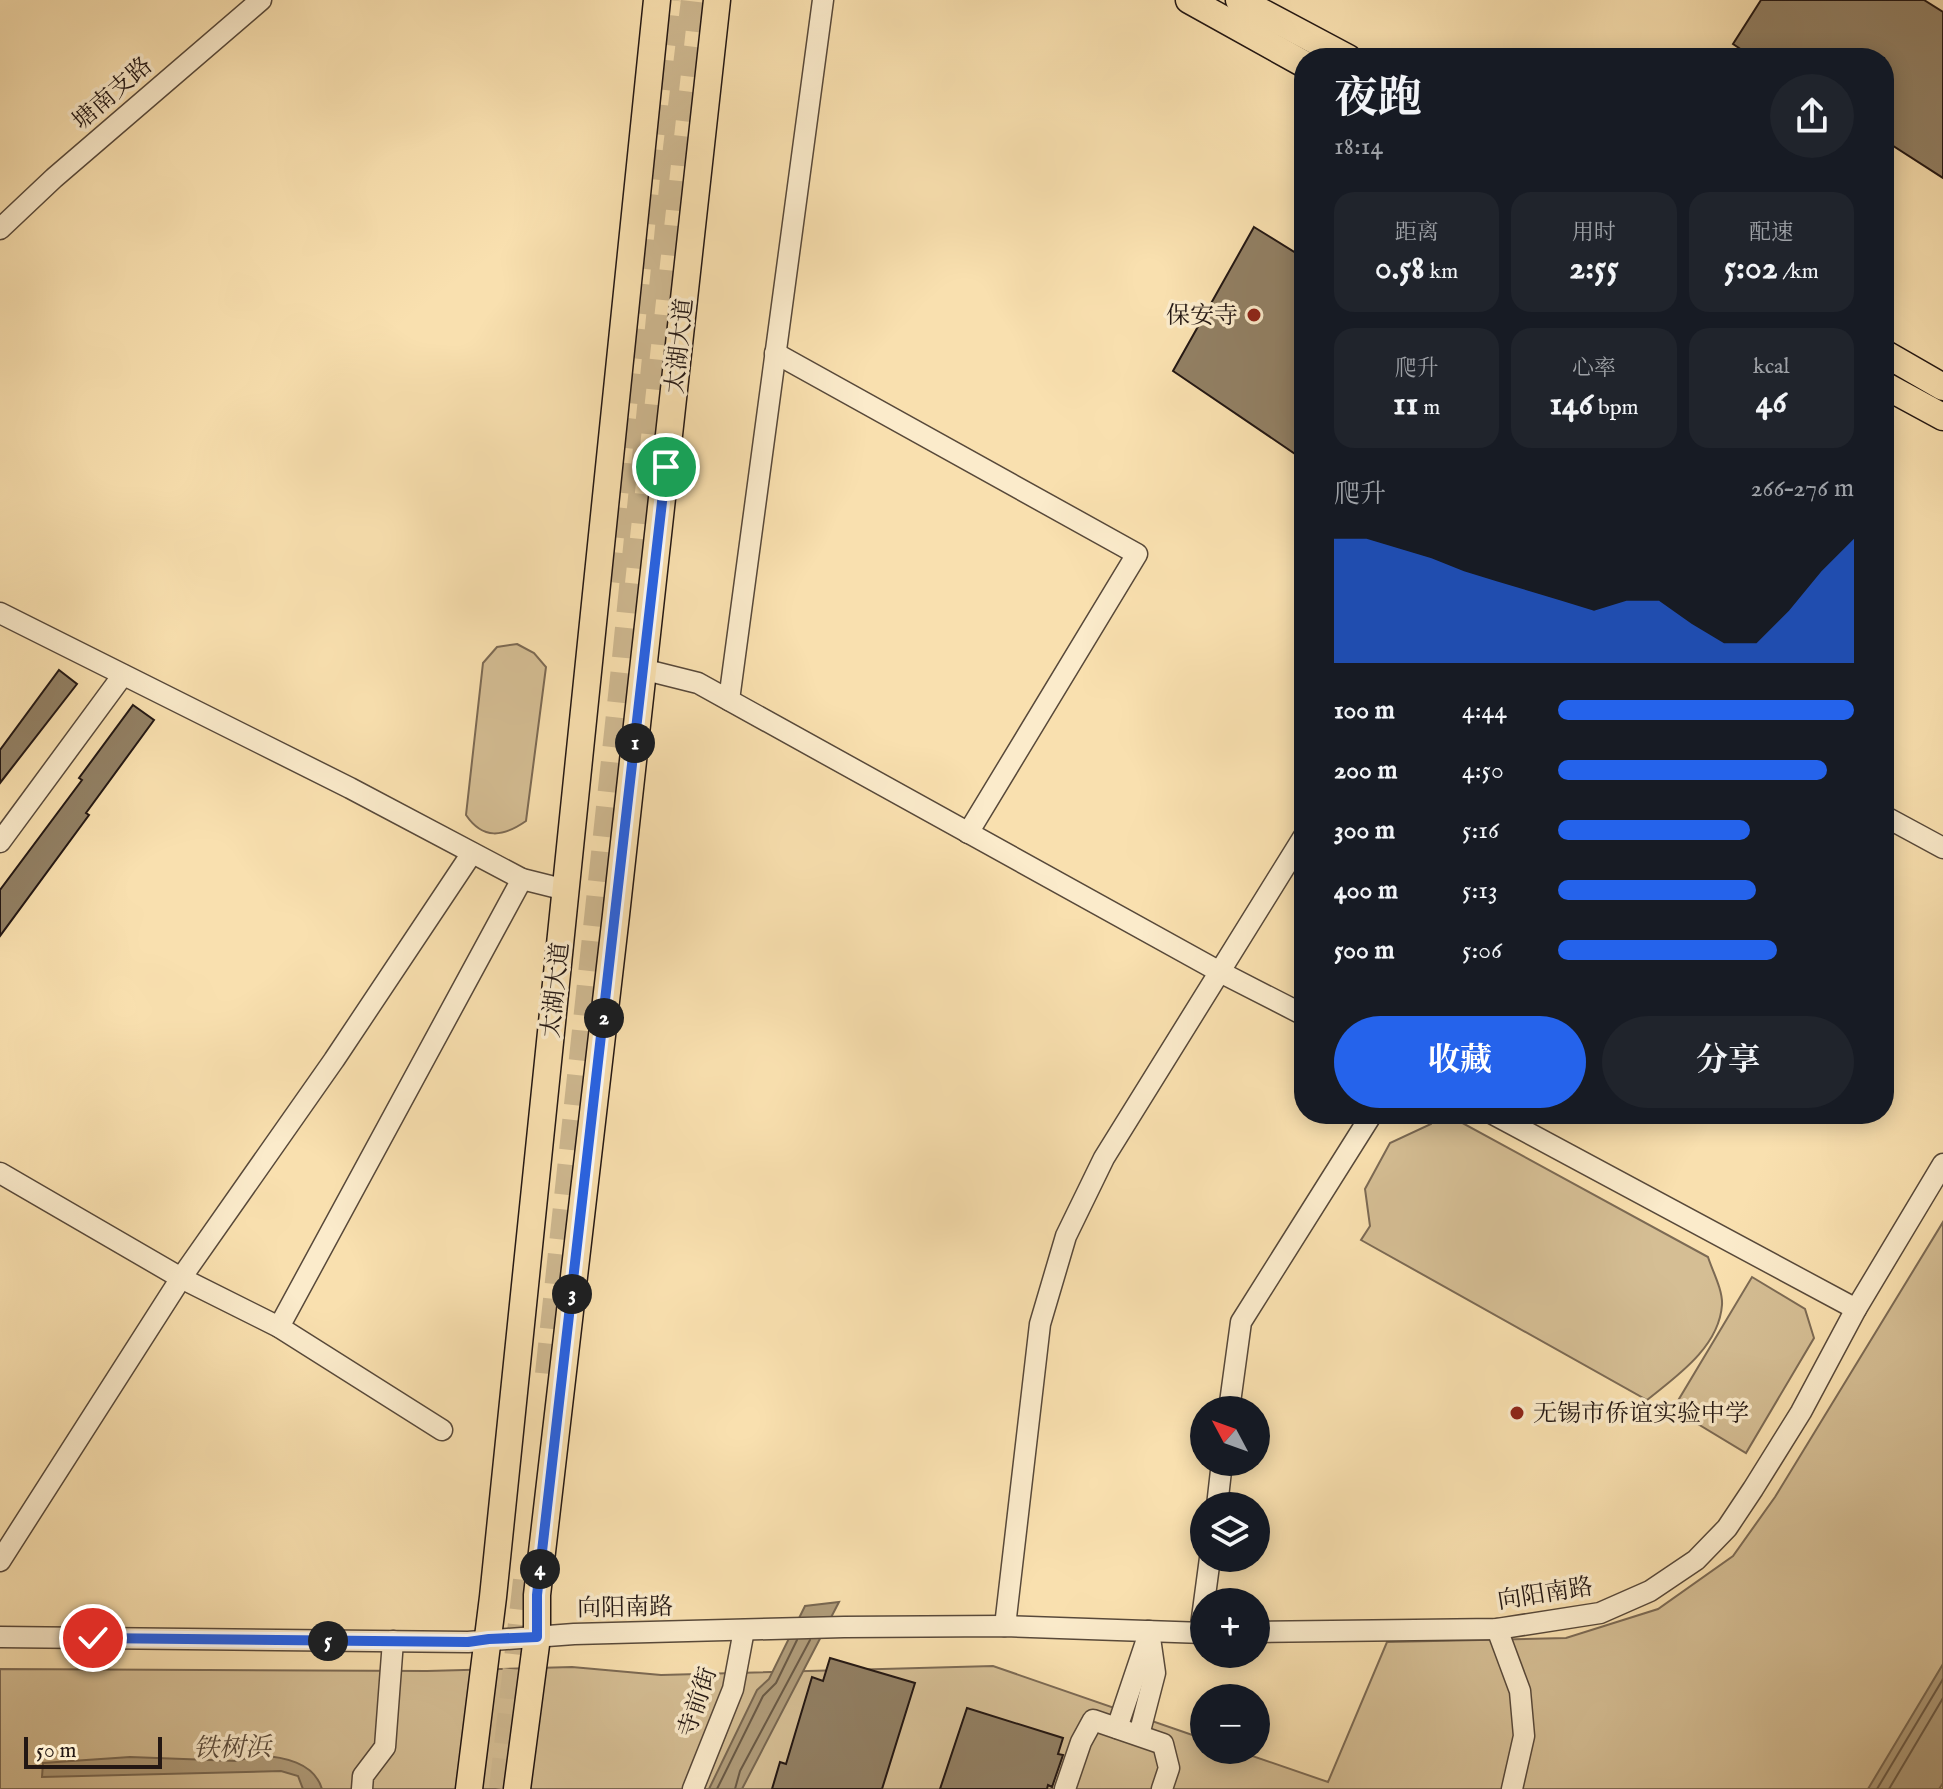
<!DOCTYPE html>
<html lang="zh">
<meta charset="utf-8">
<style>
:root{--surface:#171b24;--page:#20242c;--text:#f1f3f6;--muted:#9ea1a6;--accent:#2563eb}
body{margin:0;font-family:"IM FELL English","Noto Serif SC",serif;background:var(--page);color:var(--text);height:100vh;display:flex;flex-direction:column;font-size:30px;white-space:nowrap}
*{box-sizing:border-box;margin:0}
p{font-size:26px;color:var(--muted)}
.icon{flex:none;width:44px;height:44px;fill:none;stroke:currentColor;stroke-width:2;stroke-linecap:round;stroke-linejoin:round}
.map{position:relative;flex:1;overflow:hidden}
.side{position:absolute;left:1294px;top:48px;width:600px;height:1076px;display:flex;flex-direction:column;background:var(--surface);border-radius:32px;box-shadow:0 4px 20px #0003}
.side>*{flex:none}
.needle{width:52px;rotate:311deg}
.fabs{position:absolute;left:1190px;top:1396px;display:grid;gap:16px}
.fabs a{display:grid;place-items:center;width:80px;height:80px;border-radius:50%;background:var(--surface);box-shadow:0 4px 20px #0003;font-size:40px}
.scale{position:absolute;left:24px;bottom:20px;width:138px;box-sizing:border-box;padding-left:8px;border:4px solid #231713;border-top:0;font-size:22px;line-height:28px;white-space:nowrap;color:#231713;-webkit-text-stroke:6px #fbebcb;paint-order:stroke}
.pin{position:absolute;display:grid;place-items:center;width:68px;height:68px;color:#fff;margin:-34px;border:4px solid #fff;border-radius:50%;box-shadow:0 2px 8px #0007}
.km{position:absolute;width:40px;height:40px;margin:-20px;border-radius:50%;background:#222;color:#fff;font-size:22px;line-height:40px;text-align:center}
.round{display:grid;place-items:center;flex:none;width:84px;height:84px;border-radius:42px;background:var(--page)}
.head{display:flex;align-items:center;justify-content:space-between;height:136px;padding:0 40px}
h1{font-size:44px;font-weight:700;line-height:60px}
.stats{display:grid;grid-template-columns:repeat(3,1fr);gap:12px;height:136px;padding:8px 40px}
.stats div{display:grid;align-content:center;border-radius:20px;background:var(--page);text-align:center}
.stats b{font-size:34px;font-weight:700}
.stats small{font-size:22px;font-weight:400}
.stats p{font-size:22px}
.chart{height:224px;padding:16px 40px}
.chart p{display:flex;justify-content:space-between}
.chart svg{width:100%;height:144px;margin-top:8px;fill:var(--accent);opacity:.7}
.button{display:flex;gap:16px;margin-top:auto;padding:16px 40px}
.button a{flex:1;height:92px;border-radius:48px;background:var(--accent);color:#fff;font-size:32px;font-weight:700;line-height:92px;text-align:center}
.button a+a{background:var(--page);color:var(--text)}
ul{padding:0 40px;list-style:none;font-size:26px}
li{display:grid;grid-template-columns:128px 96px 1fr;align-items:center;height:60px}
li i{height:20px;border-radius:10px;background:var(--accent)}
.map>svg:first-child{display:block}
.green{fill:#d5be94;stroke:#7c6a54;stroke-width:2}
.water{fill:#b09c7a;stroke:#786751;stroke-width:2}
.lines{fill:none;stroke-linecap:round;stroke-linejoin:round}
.shore{stroke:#6a5a46;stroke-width:2}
.building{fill:#928064;stroke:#231713;stroke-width:2}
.highway-tunnel{stroke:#ceb890;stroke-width:30;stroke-dasharray:30 15;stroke-linecap:butt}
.minor-casing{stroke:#58493a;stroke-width:23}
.major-casing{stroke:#231713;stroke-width:29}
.minor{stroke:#fbebcb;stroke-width:20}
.major{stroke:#f9e0af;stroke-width:26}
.route-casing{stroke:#fff;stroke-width:16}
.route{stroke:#2563eb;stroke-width:10}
.poi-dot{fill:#8f2418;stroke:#fbebcb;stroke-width:3}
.labels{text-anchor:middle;stroke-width:7;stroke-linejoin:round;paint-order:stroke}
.street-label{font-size:24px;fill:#231713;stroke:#fbebcb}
.poi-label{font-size:24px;fill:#231713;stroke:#fbebcb;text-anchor:end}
.water-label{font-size:26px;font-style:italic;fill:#5b4c3c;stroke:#fbebcb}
</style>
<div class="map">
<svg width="1943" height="1789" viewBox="0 0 1943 1789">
<rect width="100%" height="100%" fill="#f9e0af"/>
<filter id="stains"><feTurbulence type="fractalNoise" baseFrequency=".0025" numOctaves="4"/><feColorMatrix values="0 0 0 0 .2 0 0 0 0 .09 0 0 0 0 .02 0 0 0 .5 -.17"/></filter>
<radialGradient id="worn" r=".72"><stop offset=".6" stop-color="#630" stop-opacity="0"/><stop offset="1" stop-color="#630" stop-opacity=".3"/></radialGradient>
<g class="green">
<path d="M517 644 534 653 546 667 526 821C503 837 483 840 466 815L483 663 497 647Z"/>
<path d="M1437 1114H1446L1708 1257C1712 1270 1723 1290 1722 1305 1719 1347 1677 1376 1647 1400L1361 1240 1370 1226 1365 1189 1390 1143 1431 1124Z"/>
<path d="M1943 1222V1789H0V1669L427 1671 572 1667 661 1675 993 1666 1204 1739V1750H1235L1328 1782 1387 1642 1566 1638 1658 1609 1733 1556 1775 1497Z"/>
<path d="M1752 1277 1805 1309 1814 1338 1746 1453 1673 1409Z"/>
</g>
<g class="water">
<path d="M839 1602 742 1789H709L757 1690 769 1679 805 1606Z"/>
<path d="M1943 1664V1783L1939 1789H1868Z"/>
<path d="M258 1755C283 1757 314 1762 322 1789H303L298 1776 281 1771 42 1777 43 1763 130 1757 237 1761Z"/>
</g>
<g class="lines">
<g class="shore">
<path d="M717 1789 763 1696 776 1683 797 1640"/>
<path d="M735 1789 740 1771 810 1640"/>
<path d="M1877 1789 1943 1679"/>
<path d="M1889 1789 1943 1698"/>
</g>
</g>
<g class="building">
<path d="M1761 0H1924L1943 12V178L1884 140V58H1754L1733 44Z"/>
<path d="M1254 227 1304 258V460L1173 371Z"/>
<path d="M59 670 77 684 0 783V750Z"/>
<path d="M133 705 154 720 86 813 89 815 0 936V890L82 780 79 778Z"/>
<path d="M830 1658 915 1683 882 1789H772L780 1762 786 1764 812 1677 823 1681Z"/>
<path d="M967 1708 1063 1738 1058 1754 1063 1755 1052 1787 1048 1785 1047 1789H940Z"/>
</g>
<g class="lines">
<g class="highway-tunnel">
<path d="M610 582 674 0"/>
<path d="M550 1374 626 668 678 148 696 0"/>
<path d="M504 1789 528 1580"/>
</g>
<g class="minor-casing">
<g id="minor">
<path d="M0 229 54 178 261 0"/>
<path d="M775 353 1137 554 968 833"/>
<path d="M0 613 350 788 522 879 566 890"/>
<path d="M643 672H654L698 683 1220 972 1304 1015"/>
<path d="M729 700 823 0"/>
<path d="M1884 816 1943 848"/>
<path d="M0 842 123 675"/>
<path d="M1493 1114 1856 1309"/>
<path d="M0 1173 181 1278 279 1327 442 1430"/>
<path d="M279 1327 522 879"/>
<path d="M1229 1410 1241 1322 1372 1114"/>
<path d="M1217 1506 1222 1462"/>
<path d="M0 1561 181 1278 334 1060 472 853"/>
<path d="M1005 1626 1040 1324 1066 1236 1104 1158 1304 836"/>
<path d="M1497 1629 1520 1691 1524 1736 1512 1789"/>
<path d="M1256 1632 1497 1629 1600 1613 1650 1591 1696 1560 1727 1528 1753 1489 1801 1412 1856 1309 1943 1164"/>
<path d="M1200 1633 1210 1558"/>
<path d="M0 1637 468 1642 574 1634 844 1627 1005 1626 1204 1633"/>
<path d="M1117 1728 1147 1639"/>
<path d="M1139 1735 1155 1673 1149 1631"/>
<path d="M362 1789 363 1776 385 1747 393 1641"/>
<path d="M693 1789 733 1689 744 1630"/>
<path d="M1065 1789 1081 1742 1093 1720 1163 1744 1169 1768 1162 1789"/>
</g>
</g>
<g class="major-casing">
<g id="major">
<path d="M1189 0 1304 64"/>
<path d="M1239 0 1348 58"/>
<path d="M1884 353 1943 387"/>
<path d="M1884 385 1943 417"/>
<path d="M469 1789 493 1597 657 0"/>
<path d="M517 1789 537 1637V1595L616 915 717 0"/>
</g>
</g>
<use href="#minor" class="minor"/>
<use href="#major" class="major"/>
</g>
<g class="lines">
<g class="route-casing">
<path id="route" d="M93 1638 468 1642 489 1639 537 1637V1595L666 467"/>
</g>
<use href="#route" class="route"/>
</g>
<g class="poi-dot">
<circle cx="1254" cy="315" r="8"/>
<circle cx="1517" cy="1413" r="8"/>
</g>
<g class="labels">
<g class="street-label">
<text transform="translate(112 93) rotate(-41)" y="8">塘南支路</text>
<text transform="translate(679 346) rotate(-84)" y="8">太湖大道</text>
<text transform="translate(555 990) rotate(-84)" y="8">太湖大道</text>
<text transform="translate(1545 1593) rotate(-9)" y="8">向阳南路</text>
<text transform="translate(625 1607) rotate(-1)" y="8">向阳南路</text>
<text transform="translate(697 1702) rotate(-71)" y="8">寺前街</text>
</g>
<g class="poi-label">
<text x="1238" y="323">保安寺</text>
<text x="1533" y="1421" text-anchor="start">无锡市侨谊实验中学</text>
</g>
<g class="water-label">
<text transform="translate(232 1747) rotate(-1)" y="9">铁树浜</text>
</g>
</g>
<rect width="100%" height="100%" filter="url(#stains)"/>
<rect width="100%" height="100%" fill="url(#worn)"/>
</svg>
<div class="fabs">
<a><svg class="needle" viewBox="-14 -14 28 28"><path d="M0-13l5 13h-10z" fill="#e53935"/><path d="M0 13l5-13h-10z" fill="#9ea1a6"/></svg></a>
<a><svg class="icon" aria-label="layers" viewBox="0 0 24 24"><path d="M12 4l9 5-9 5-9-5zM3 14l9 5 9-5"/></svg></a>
<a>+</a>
<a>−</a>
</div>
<div class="scale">50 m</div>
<div class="pin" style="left:666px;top:467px;background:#1e9e55"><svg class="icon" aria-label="arrive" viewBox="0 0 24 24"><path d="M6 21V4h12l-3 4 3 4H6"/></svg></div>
<div class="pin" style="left:93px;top:1638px;background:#d93025"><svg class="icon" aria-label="check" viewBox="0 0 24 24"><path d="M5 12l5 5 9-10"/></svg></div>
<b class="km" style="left:635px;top:743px">1</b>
<b class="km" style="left:604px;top:1018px">2</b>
<b class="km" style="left:572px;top:1294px">3</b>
<b class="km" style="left:540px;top:1569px">4</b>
<b class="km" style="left:328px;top:1641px">5</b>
<section class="side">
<div class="head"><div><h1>夜跑</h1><p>18:14</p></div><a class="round"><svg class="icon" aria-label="share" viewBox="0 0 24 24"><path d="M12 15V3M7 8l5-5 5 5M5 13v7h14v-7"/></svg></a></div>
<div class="stats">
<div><p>距离</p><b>0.58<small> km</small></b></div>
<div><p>用时</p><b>2:55</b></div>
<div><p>配速</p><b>5:02<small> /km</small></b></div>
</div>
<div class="stats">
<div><p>爬升</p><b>11<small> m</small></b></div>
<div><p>心率</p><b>146<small> bpm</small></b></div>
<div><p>kcal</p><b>46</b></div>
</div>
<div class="chart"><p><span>爬升</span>266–276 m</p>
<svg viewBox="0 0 160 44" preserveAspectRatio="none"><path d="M0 44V6L10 6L20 9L30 12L40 16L50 19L60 22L70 25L80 28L90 25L100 25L110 32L120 38L130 38L140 28L150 16L160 6V44z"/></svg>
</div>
<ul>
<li><b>100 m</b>4:44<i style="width:100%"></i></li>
<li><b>200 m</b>4:50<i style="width:91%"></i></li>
<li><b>300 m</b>5:16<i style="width:65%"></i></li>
<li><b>400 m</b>5:13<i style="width:67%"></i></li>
<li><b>500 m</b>5:06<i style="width:74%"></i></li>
</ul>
<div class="button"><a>收藏</a><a>分享</a></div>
</section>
</div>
